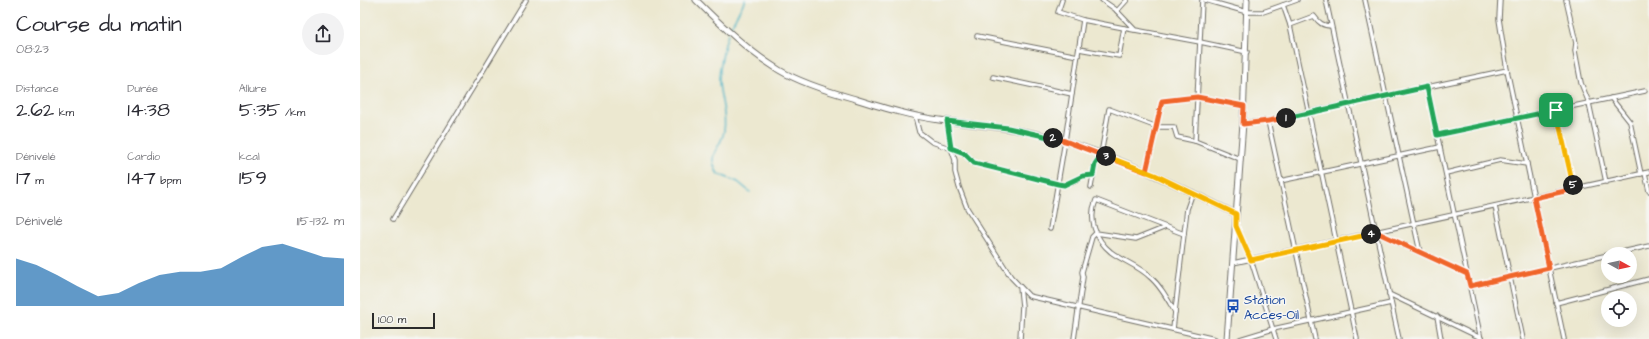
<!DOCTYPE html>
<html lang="fr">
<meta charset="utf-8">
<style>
:root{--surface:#fff;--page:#f2f2f3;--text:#2b2b33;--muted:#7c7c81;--accent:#1f6fb2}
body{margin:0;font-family:"Architects Daughter",sans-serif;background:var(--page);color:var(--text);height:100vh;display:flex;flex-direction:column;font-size:15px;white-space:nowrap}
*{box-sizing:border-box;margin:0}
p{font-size:13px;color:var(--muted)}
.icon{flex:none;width:22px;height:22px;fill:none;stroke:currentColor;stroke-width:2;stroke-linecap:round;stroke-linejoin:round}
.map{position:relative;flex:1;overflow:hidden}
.sheet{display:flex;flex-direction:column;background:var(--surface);width:360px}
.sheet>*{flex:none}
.needle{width:26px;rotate:98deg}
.controls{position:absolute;left:1241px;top:247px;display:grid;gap:8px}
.controls a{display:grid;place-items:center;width:36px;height:36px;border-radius:50%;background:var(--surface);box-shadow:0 4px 16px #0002;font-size:20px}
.scale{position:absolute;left:12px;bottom:10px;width:63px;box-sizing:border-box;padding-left:4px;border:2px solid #2b2b2b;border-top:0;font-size:11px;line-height:14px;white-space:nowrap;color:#2b2b2b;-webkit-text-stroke:3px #f6f6f2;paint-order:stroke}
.pin{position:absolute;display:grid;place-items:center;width:34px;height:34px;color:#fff;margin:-17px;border-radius:8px;box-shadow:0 2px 6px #0006}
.km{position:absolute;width:20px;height:20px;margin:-10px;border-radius:50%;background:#222;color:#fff;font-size:11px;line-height:20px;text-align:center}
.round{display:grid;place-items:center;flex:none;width:42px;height:42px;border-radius:21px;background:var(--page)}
.summary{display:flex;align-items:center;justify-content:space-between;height:68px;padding:0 16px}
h1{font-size:22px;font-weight:600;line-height:30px}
.metrics{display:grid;grid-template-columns:repeat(3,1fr);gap:6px;height:68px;padding:4px 16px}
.metrics div{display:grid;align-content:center}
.metrics b{font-size:20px;font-weight:600}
.metrics small{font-size:11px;font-weight:400}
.metrics p{font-size:11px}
.chart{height:112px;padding:8px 16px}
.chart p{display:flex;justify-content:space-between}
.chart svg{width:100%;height:72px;margin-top:4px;fill:var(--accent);opacity:.7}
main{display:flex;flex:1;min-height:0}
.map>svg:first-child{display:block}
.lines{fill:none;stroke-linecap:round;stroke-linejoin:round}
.stream{stroke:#47b2c6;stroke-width:1.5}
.street-casing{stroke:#6f6d65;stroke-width:5.5}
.secondary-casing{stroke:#6f6d65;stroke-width:7}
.street{stroke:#fff;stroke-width:3.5}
.secondary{stroke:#fff;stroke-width:5}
.split-1-casing{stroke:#fff;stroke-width:8}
.split-2-casing{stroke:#fff;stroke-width:8}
.split-3-casing{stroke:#fff;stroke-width:8}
.split-4-casing{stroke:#fff;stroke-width:8}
.split-5-casing{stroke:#fff;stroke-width:8}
.split-6-casing{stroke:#fff;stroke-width:8}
.split-1{stroke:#22a559;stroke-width:5}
.split-2{stroke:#f0652b;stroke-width:5}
.split-3{stroke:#22a559;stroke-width:5}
.split-4{stroke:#f5b400;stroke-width:5}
.split-5{stroke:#f0652b;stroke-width:5}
.split-6{stroke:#f5b400;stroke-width:5}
.labels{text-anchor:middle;stroke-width:3;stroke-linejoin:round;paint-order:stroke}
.transit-label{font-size:13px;fill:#164399;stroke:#f6f6f2;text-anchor:start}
</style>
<main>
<section class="sheet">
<div class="summary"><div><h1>Course du matin</h1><p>08:23</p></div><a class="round"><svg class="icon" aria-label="share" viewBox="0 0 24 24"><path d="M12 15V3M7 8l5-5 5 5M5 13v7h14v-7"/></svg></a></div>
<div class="metrics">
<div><p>Distance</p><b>2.62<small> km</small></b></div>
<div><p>Durée</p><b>14:38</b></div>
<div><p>Allure</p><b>5:35<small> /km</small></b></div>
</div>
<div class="metrics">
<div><p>Dénivelé</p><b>17<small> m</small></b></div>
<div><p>Cardio</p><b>147<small> bpm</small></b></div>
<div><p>kcal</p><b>159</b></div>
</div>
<div class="chart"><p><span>Dénivelé</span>115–132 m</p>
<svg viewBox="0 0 160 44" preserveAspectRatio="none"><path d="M0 44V15L10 19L20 25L30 32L40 38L50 36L60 30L70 25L80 23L90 23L100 21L110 14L120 8L130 6L140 10L150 14L160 15V44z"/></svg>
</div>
</section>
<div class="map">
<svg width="1289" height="339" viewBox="0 0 1289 339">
<rect width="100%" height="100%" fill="#f6f6f2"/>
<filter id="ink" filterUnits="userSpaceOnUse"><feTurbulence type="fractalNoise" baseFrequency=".025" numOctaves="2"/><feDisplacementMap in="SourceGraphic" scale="8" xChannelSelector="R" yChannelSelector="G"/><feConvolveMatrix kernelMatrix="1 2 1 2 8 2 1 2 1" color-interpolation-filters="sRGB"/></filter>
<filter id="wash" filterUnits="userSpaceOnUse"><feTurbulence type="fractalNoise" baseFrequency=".012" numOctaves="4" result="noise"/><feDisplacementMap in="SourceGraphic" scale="16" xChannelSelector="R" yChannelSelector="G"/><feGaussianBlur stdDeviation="0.9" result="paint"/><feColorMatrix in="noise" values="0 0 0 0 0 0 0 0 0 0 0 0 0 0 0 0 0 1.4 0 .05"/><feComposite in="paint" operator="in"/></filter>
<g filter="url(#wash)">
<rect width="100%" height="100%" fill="#ece8d0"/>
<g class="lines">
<g class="stream">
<path d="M369 30 385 0"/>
<path d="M368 34C365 42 358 74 359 82 360 99 367 113 364 131 361 150 345 153 358 174L378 182 390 192"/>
</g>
</g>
</g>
<g filter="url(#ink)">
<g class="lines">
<g class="street-casing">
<g id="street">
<path d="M702 0 698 12 723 20 774 30"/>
<path d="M742 0 755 9 775 30 840 42 887 52"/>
<path d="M845 0 887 12H903L937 0"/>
<path d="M966 0 1039 339"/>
<path d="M1005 0 1060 252"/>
<path d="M1140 0 1139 19 1147 70 1204 339"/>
<path d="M1206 0 1216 43 1215 51 1221 83 1229 103 1246 182"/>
<path d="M923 5 930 25 997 339"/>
<path d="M757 11 767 0"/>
<path d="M930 25 954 16C959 23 963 26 971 26"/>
<path d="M617 36 718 56"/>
<path d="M719 49 759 56 764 28"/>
<path d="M633 77 712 94"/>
<path d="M1067 87 1121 339"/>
<path d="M1251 98 1270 122 1281 174"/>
<path d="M1195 110 1214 189"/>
<path d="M555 116 559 132 572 142 604 153 614 163 704 185 723 176 733 175"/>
<path d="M587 121 591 148 595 160V172L599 187 607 208 651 277 669 296 855 339"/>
<path d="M908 121 955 339"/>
<path d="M883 123 908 121 1147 70"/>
<path d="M1077 135 1285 91"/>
<path d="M835 141 842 0"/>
<path d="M786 172 802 101 837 97 884 106"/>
<path d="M1086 173 1140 160 1167 164"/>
<path d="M1285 173 1289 191"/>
<path d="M920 181 1080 147"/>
<path d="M731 187 735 164 741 154 749 109 797 127H814L817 137 835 141 880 159"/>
<path d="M1135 206 1163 339"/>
<path d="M33 219 166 0"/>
<path d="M876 227 891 260 916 339"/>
<path d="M690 229 705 141 723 20"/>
<path d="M1017 233 1107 274"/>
<path d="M1253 254 1289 246"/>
<path d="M873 263 1289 172"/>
<path d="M1110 286 1248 255"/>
<path d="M1029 294 1121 338"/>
<path d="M1196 303 1289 279"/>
<path d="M815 312C808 300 801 286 790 277 779 266 763 261 751 252 735 239 728 219 736 200L824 234"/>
<path d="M1077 316 1081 339"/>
<path d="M813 329 824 234 827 209 833 192"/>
<path d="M660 339 662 306 660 287"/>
<path d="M714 339 723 277 722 272 732 237 736 233 776 239 806 227"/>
<path d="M880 339 913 329 1031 303"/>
</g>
</g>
<g class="secondary-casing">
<g id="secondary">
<path d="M336 0C361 25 388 51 419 70 441 83 467 91 492 98 521 107 549 116 579 120 621 126 664 128 704 141 764 159 821 187 876 214"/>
<path d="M867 339 883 123 887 0"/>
</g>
</g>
<use href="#street" class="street"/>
<use href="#secondary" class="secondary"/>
</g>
</g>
<g class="lines" filter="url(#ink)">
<g class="split-1-casing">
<path id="split-1" d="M926 118 1067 87 1077 135 1196 110"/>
</g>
<g class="split-2-casing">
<path id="split-2" d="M693 138 705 141 786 172 802 101 837 97 884 106 883 124 908 121 926 118"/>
</g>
<g class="split-3-casing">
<path id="split-3" d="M693 138 648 128 587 121 591 148 604 153 614 163 698 184 704 185 723 176 733 175 735 164 742 154 746 156"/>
</g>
<g class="split-4-casing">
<path id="split-4" d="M746 156 795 175 876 214V226L891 260 1011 234"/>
</g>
<g class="split-5-casing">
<path id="split-5" d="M1011 234 1016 232 1107 274 1110 286 1189 268 1174 198 1214 189 1213 185"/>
</g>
<g class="split-6-casing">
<path id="split-6" d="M1196 110 1213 185"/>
</g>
<use href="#split-1" class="split-1"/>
<use href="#split-2" class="split-2"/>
<use href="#split-3" class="split-3"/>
<use href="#split-4" class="split-4"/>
<use href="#split-5" class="split-5"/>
<use href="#split-6" class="split-6"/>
</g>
<defs>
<g id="bus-bare" transform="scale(1.08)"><path d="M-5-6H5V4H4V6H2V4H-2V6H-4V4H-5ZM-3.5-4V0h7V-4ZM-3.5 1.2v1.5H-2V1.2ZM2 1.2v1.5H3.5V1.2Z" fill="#1a4fb4" stroke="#f6f6f2" stroke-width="2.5" paint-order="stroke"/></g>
</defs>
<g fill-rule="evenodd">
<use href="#bus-bare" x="873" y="306"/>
</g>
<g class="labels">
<g class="transit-label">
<text x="884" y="304">Station<tspan x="884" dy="15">Acces-Oil</tspan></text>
</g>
</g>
</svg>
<div class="controls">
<a><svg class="needle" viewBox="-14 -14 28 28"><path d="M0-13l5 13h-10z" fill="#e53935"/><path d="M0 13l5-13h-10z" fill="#7c7c81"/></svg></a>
<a><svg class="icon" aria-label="locate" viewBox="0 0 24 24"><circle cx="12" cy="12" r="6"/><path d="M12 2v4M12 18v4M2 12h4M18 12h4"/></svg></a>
</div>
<div class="scale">100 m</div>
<div class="pin" style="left:1196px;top:110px;background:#1e9e55"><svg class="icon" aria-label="arrive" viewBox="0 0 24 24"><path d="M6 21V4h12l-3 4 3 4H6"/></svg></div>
<b class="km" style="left:926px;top:118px">1</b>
<b class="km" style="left:693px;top:138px">2</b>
<b class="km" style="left:746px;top:156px">3</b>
<b class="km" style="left:1011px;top:234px">4</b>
<b class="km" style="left:1213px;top:185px">5</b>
</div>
</main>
